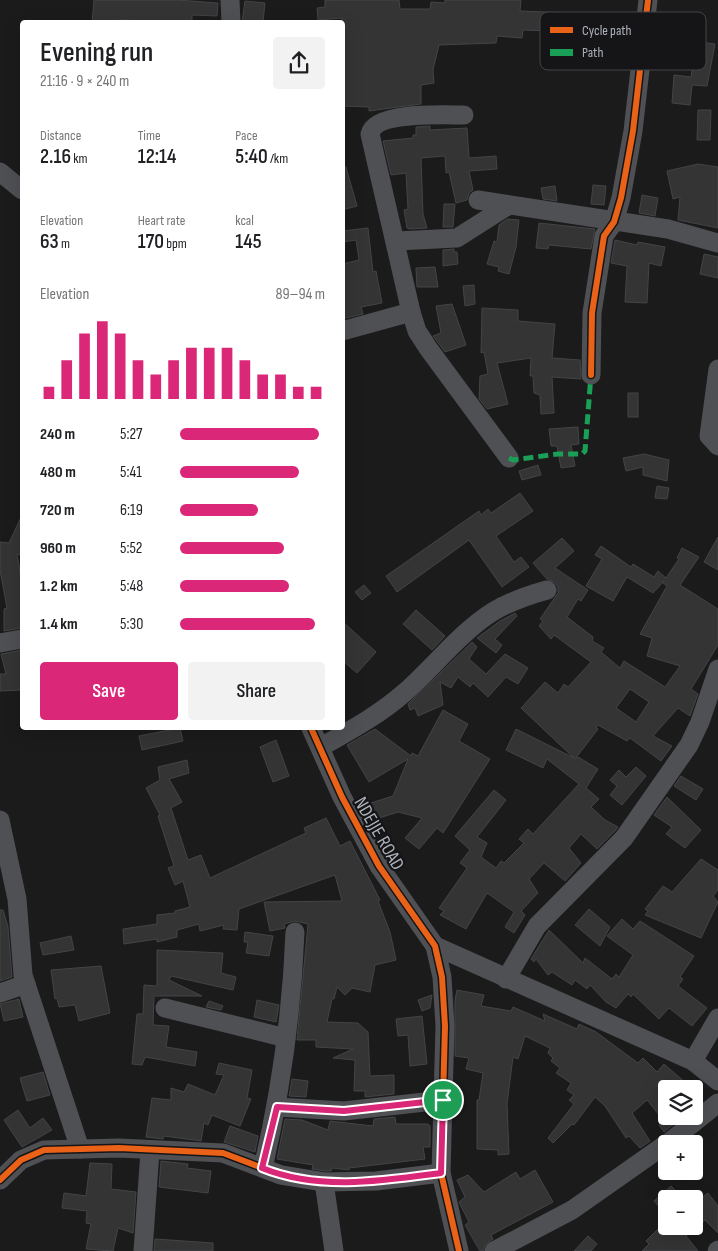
<!DOCTYPE html>
<meta charset="utf-8">
<style>
:root{--surface:#fff;--page:#f2f2f2;--text:#202124;--muted:#757577;--accent:#db2777}
body{margin:0;font-family:"Sofia Sans Condensed",sans-serif;background:var(--page);color:var(--text);height:100vh;display:flex;flex-direction:column;font-size:19px;white-space:nowrap}
*{box-sizing:border-box;margin:0}
p{font-size:16px;color:var(--muted)}
.icon{flex:none;width:28px;height:28px;fill:none;stroke:currentColor;stroke-width:2;stroke-linecap:round;stroke-linejoin:round}
.map{position:relative;flex:1;overflow:hidden}
.panel{position:absolute;left:20px;top:20px;width:325px;height:710px;display:flex;flex-direction:column;background:var(--surface);border-radius:5px;box-shadow:0 5px 20px #0002}
.panel>*{flex:none}
.fabs{position:absolute;left:658px;top:1080px;display:grid;gap:10px}
.fabs a{display:grid;place-items:center;width:45px;height:45px;border-radius:5px;background:var(--surface);box-shadow:0 5px 20px #0002;font-size:25px}
.pin{position:absolute;display:grid;place-items:center;width:42px;height:42px;color:#fff;margin:-21px;border:2px solid #fff;border-radius:50%;box-shadow:0 1px 5px #0007}
.round{display:grid;place-items:center;flex:none;width:52px;height:52px;border-radius:5px;background:var(--page)}
.headline{display:flex;align-items:center;justify-content:space-between;height:85px;padding:0 20px}
h1{font-size:28px;font-weight:600;line-height:38px}
.figures{display:grid;grid-template-columns:repeat(3,1fr);gap:8px;height:85px;padding:5px 20px}
.figures div{display:grid;align-content:center}
.figures b{font-size:21px;font-weight:600}
.figures small{font-size:14px;font-weight:400}
.figures p{font-size:14px}
.chart{height:140px;padding:10px 20px}
.chart p{display:flex;justify-content:space-between}
.chart svg{width:100%;height:90px;margin-top:5px;stroke:var(--accent);stroke-width:6}
.cta{display:flex;gap:10px;margin-top:auto;padding:10px 20px}
.cta a{flex:1;height:58px;border-radius:5px;background:var(--accent);color:#fff;font-size:20px;font-weight:600;line-height:58px;text-align:center}
.cta a+a{background:var(--page);color:var(--text)}
ul{padding:0 20px;list-style:none;font-size:16px}
li{display:grid;grid-template-columns:80px 60px 1fr;align-items:center;height:38px}
li i{height:12px;border-radius:6px;background:var(--accent)}
.map>svg:first-child{display:block}
.building{fill:#343435;stroke:#434447;fill-rule:evenodd}
.lines{fill:none;stroke-linecap:round;stroke-linejoin:round}
.minor{stroke:#4f5054;stroke-width:19}
.quiet{stroke:#1a9f57;stroke-width:5;stroke-dasharray:10 5;stroke-linecap:butt}
.cycleway-casing{stroke:#151517;stroke-width:9}
.cycleway{stroke:#ea6118;stroke-width:6}
.route-casing{stroke:#fff;stroke-width:10}
.route{stroke:#db2777;stroke-width:6}
.labels{text-anchor:middle;stroke-width:4.5;stroke-linejoin:round;paint-order:stroke}
.street-label{font-size:19px;fill:#adb2ba;stroke:#151517}
.key{fill:#151517;stroke:#434448;stroke-width:1}
.key-label{font-size:14px;fill:#adb2ba}
</style>
<div class="map">
<svg width="718" height="1251" viewBox="0 0 718 1251">
<rect width="100%" height="100%" fill="#1b1b1b"/>
<g class="building">
<path d="M94 0H177L218 3 217 16 192 15V22L119 20 118 22H92Z"/>
<path d="M325 0H399L400 9H430L431 2 445 3V0H521L520 11 572 13 573 23 554 24 553 31 523 30 522 38 497 36 496 43 439 45 433 70 434 83 421 85V104L369 111V107L342 106V18L318 20 317 8 325 7Z"/>
<path d="M245 1 265 3 263 22H242Z"/>
<path d="M699 42 715 44 707 86 692 85 690 105 672 103 674 75 691 77 696 46H698Z"/>
<path d="M698 110H711L710 140H697Z"/>
<path d="M430 126V130L467 128 469 158 496 156 497 169 469 171 473 190 469 193 467 200 456 203 449 172 446 173 445 156 421 158 423 214 427 228 410 229 407 228 404 210 408 209 406 173 391 175 383 141 413 138V135H416V127Z"/>
<path d="M698 164 718 167V228L678 220 680 197 673 199 667 171Z"/>
<path d="M342 167H346L357 206 342 210Z"/>
<path d="M593 185 606 186 604 205 591 204Z"/>
<path d="M555 186 557 201 543 199 541 188Z"/>
<path d="M642 195 658 198 655 216 639 213Z"/>
<path d="M444 204H455L453 227H443Z"/>
<path d="M507 219 519 220 516 247 509 274 498 271 499 267 487 264 494 241 497 242 499 225Z"/>
<path d="M539 223 595 229 591 249 549 245 548 249 536 248Z"/>
<path d="M368 228 373 272 376 271 382 303 361 307 363 314 342 319V264L359 260 356 240 342 242V231Z"/>
<path d="M615 240 637 245 638 242 665 247 661 266 649 263 647 303 625 302 627 266 611 263Z"/>
<path d="M454 249V252H457L458 264 443 266V250Z"/>
<path d="M704 254 718 257V278L700 274Z"/>
<path d="M435 267 438 287H417L416 268Z"/>
<path d="M474 285 475 304 465 306 463 286Z"/>
<path d="M452 304 466 345 445 352 433 336 441 333 436 306Z"/>
<path d="M482 308 518 310V321L555 324 552 358 580 360 581 379 552 377 554 413 541 414 540 395 534 393 533 376H530L531 358 497 363 508 404 487 409 479 399 480 376 488 374 484 352 481 353Z"/>
<rect x="628" y="393" width="10" height="24"/>
<path d="M578 427 579 444 571 445 575 466 561 468 557 446H551L549 429Z"/>
<path d="M644 454 669 460 667 481 643 475V467L626 471 623 458Z"/>
<path d="M538 465 541 475 522 480 519 471Z"/>
<path d="M657 486 669 488 667 499 655 498Z"/>
<path d="M520 493 533 511 496 536 514 562 521 557 529 567 502 587 469 540 397 592 386 576 479 511 481 515 488 509 491 513Z"/>
<path d="M22 515V555L17 554 22 583V628L4 631V609L7 608 0 570V542L9 543Z"/>
<path d="M718 537V570L704 562Z"/>
<path d="M562 538 574 551 555 568 588 590 581 601 578 599 567 617 593 637 592 641 604 648 601 652 620 668 624 661 665 687 680 666 647 656 652 638 640 634 667 586 663 583 664 581 653 593 627 577 613 601 586 586 602 559 595 555 601 546 631 567 633 564 654 577 658 571 666 578 679 559 677 558 682 548 699 557 680 585 718 609V645L691 689 698 694 690 716 678 708 653 736 672 746 661 761 630 738 627 741 598 725 596 727 598 729 575 759 578 757 598 769 586 788 599 799 591 807 605 820 618 827 615 831 597 849 581 834 569 848 581 863 565 881 544 863 529 879 538 893 521 911 525 915 514 933 505 927 514 912 487 893 466 929 440 915 444 911 439 908 467 868 460 863 470 850 455 836 494 790 506 800 477 837 487 843 481 857 496 868 501 861 504 863 524 843 519 839 528 829 533 834 579 784 547 759 543 768 506 750 516 729 574 758 521 708 545 682 558 693 564 684 568 687 591 662 554 635 551 639 539 626 543 621 540 619 558 593V587L554 582 547 579 533 563ZM630 689 649 702 636 722 616 708Z"/>
<path d="M364 585 371 593 362 600 355 592Z"/>
<path d="M416 610 445 636 432 650 403 624Z"/>
<path d="M515 613 517 616 495 639 502 645 496 653 477 638 500 621Z"/>
<path d="M342 621 376 652 357 673 342 660Z"/>
<path d="M472 642 477 647 469 659 486 674 505 654 528 668 518 684 506 677 488 697 473 683 470 687 458 677 451 688 440 682 443 705 418 716 415 708 410 710 408 704Z"/>
<path d="M22 650V690L0 691V674H6L1 654Z"/>
<path d="M443 710 468 724 459 741 490 759 443 833 437 828 419 849 405 838 422 818 398 812 376 819 371 803 393 796 408 759 369 782 347 745 375 729 411 756 412 753 418 756Z"/>
<path d="M180 728 183 741 142 750 139 736Z"/>
<path d="M276 740 289 776 273 782 260 747Z"/>
<path d="M187 760 189 773 169 779 182 802 171 808 188 860 201 855 210 878 306 833 304 828 326 818 340 846 350 841 380 900 378 901 390 932 396 960 375 965 370 992 352 988 345 995 337 987 334 999H332L327 1022 358 1023 368 1032 370 1076 394 1075V1094L365 1097V1091H354L355 1060 333 1058 353 1049 316 1047V1040H297L308 924 295 921 284 924 285 928 270 931 264 902 342 901 335 875 239 909 237 930 223 929 224 925 200 931 199 924 177 930V937L157 942V939L124 944 123 929 157 924V915L175 913V911L190 907 183 881 175 885 168 868 174 866 158 816 160 815 146 788 160 780 158 767Z"/>
<path d="M636 767 646 776 622 805 610 795 617 786 610 780 619 770 626 777Z"/>
<path d="M681 776 703 789 696 800 674 786Z"/>
<path d="M667 797 701 830 685 848 666 834 672 827 654 815Z"/>
<path d="M701 859 718 870V890L713 896 718 902 701 938 645 915 648 911 645 909 663 886 672 892Z"/>
<path d="M589 909 610 927 600 946 575 925Z"/>
<path d="M0 910H3L8 927 12 977 0 981Z"/>
<path d="M622 919 633 929 640 921 694 956 680 977 683 979 678 986 707 1008 692 1026 669 1008 659 1019 633 994 631 997 628 994 616 1008 606 1002 590 985 587 989 575 980 572 985 552 972 548 975 536 959 534 962 531 959 549 930 583 963 585 958 612 979 616 974 619 977 633 955 607 936Z"/>
<path d="M245 932 273 936 269 956 246 953 248 942H244Z"/>
<path d="M71 936 74 950 43 955 40 943Z"/>
<path d="M157 950 223 953 221 973 236 977 233 990 171 976 169 980 202 996H154L153 1025 169 1026 166 1047 197 1052 195 1066 145 1057 142 1065 132 1064 137 1014H143L144 985 157 986Z"/>
<path d="M101 966 110 1013 79 1021 75 1005 59 1007 57 998 55 999 51 970Z"/>
<path d="M457 990 484 995 481 1006 511 1011 513 1007 545 1021 543 1014 577 1029 579 1024 596 1032 638 1063 643 1058 657 1072 664 1064 693 1089H666V1116H684L664 1132 659 1125 664 1121 647 1100 632 1113 650 1141 640 1148 629 1136 626 1138 605 1106 595 1097 574 1125 572 1124 553 1143 548 1138 574 1104 569 1100 574 1095 567 1090 571 1083 556 1073 560 1068 551 1061 553 1058 548 1053 550 1048 525 1036 518 1059 513 1057 507 1104 509 1154 498 1155V1150L477 1149V1100H479L483 1073 466 1069 469 1058 455 1056V1000Z"/>
<path d="M432 995 430 1008 422 1011 418 1000Z"/>
<path d="M19 999 23 1017 4 1021 0 1004Z"/>
<path d="M257 1000 279 1005 276 1022 254 1017Z"/>
<path d="M209 1001 223 1006 221 1010 206 1007Z"/>
<path d="M422 1016 427 1064 410 1066 408 1035 398 1036 396 1019Z"/>
<path d="M219 1063 252 1070 247 1098 251 1099 240 1126 212 1115 208 1125 204 1123 201 1141 164 1136 163 1139 146 1137 152 1098 171 1100V1088L184 1092 188 1084 215 1095 224 1075 216 1074Z"/>
<path d="M43 1072 50 1095 27 1101 20 1078Z"/>
<path d="M292 1079 308 1081 306 1097 289 1096Z"/>
<path d="M18 1110 30 1128 43 1118 52 1130 22 1147 4 1120Z"/>
<path d="M395 1117 396 1124H428L430 1126V1147H423L425 1159 349 1168V1170L332 1168 331 1171H325L312 1169 313 1165 277 1159 285 1119 302 1120 328 1130 330 1121 373 1126 374 1119Z"/>
<path d="M230 1126 258 1136 255 1152 224 1142Z"/>
<path d="M161 1161 188 1164 187 1168 211 1171 208 1193 159 1187Z"/>
<path d="M90 1163 112 1164 111 1189 136 1192 133 1233 118 1228 113 1251 86 1249 91 1224 86 1223 87 1211 62 1208 64 1193 86 1196Z"/>
<path d="M535 1170 553 1202 491 1235 493 1239 485 1245 483 1251H480L465 1225 469 1222 459 1202 465 1197 457 1180 468 1175 484 1192 516 1172 520 1179Z"/>
<path d="M671 1186 684 1199H666V1204L661 1209 654 1201Z"/>
<path d="M708 1193 718 1206V1233L705 1220 686 1236 698 1251H642L649 1244 646 1241 661 1226H694V1204Z"/>
<path d="M588 1236 597 1244 591 1251H574Z"/>
<path d="M155 1239 213 1243V1251H154Z"/>
</g>
<g class="lines">
<g class="minor">
<path d="M230 0 231 22"/>
<path d="M0 172 22 190"/>
<path d="M478 200 668 229 718 243"/>
<path d="M396 241 457 238 509 205"/>
<path d="M411 312 370 134C375 111 445 115 464 115"/>
<path d="M342 331 411 312 417 331 428 348 509 458"/>
<path d="M718 369 709 436 718 446"/>
<path d="M591 375 592 313 604 236 614 222 621 198 633 131 648 0"/>
<path d="M0 643 22 639"/>
<path d="M311 728 342 797 379 866 435 946 442 977 445 1026 441 1173 459 1251"/>
<path d="M321 747C349 731 379 715 404 693 434 667 460 632 494 611 511 601 529 595 547 590"/>
<path d="M0 820 17 899 23 975 80 1149"/>
<path d="M435 946 693 1061 718 1081"/>
<path d="M506 979 537 926 624 838 689 745 700 722 718 669"/>
<path d="M0 993 26 984"/>
<path d="M165 1008 286 1038"/>
<path d="M693 1061 718 1018"/>
<path d="M277 1107 344 1111 443 1100"/>
<path d="M667 1144 718 1103"/>
<path d="M263 1168C281 1090 292 1012 295 932"/>
<path d="M0 1180 21 1160 44 1150 119 1148 223 1153 281 1175 324 1182 376 1181 441 1173"/>
<path d="M324 1182 334 1251"/>
<path d="M143 1251 150 1151"/>
<path d="M494 1251 572 1210 666 1144"/>
<path d="M717 1251 718 1250"/>
</g>
<path class="quiet" d="M509 458 513 460 558 454H582L585 451 591 375"/>
<g class="cycleway-casing">
<g id="cycleway">
<path d="M591 375 592 313 604 236 614 222 621 198 633 131 648 0"/>
<path d="M311 728 342 797 379 866 435 946 442 977 445 1026 441 1173 459 1251"/>
<path d="M0 1180 21 1160 44 1150 119 1148 223 1153 281 1175 324 1182 376 1181 441 1173"/>
</g>
</g>
<use href="#cycleway" class="cycleway"/>
</g>
<g class="lines">
<g class="route-casing">
<path id="route" d="M443 1100 441 1173C382 1181 319 1191 262 1168L277 1107 344 1111Z"/>
</g>
<use href="#route" class="route"/>
</g>
<g class="labels">
<g class="street-label">
<text transform="translate(380 833) rotate(60)" y="7">NDEJJE ROAD</text>
</g>
</g>
<rect x="540" y="12" width="166" height="58" rx="8" class="key"/>
<rect x="550" y="27" width="23" height="6" fill="#ea6118"/>
<rect x="550" y="49" width="23" height="7" fill="#1a9f57"/>
<g class="key-label">
<text x="582" y="35">Cycle path</text>
<text x="582" y="57">Path</text>
</g>
</svg>
<div class="fabs">
<a><svg class="icon" aria-label="layers" viewBox="0 0 24 24"><path d="M12 4l9 5-9 5-9-5zM3 14l9 5 9-5"/></svg></a>
<a>+</a>
<a>−</a>
</div>
<div class="pin" style="left:443px;top:1100px;background:#1e9e55"><svg class="icon" aria-label="arrive" viewBox="0 0 24 24"><path d="M6 21V4h12l-3 4 3 4H6"/></svg></div>
<section class="panel">
<div class="headline"><div><h1>Evening run</h1><p>21:16 · 9 × 240 m</p></div><a class="round"><svg class="icon" aria-label="share" viewBox="0 0 24 24"><path d="M12 15V3M7 8l5-5 5 5M5 13v7h14v-7"/></svg></a></div>
<div class="figures">
<div><p>Distance</p><b>2.16<small> km</small></b></div>
<div><p>Time</p><b>12:14</b></div>
<div><p>Pace</p><b>5:40<small> /km</small></b></div>
</div>
<div class="figures">
<div><p>Elevation</p><b>63<small> m</small></b></div>
<div><p>Heart rate</p><b>170<small> bpm</small></b></div>
<div><p>kcal</p><b>145</b></div>
</div>
<div class="chart"><p><span>Elevation</span>89–94 m</p>
<svg viewBox="0 0 160 44" preserveAspectRatio="none"><path d="M5 44V38M15 44V25M25 44V12M35 44V6M45 44V12M55 44V25M65 44V32M75 44V25M85 44V19M95 44V19M105 44V19M115 44V25M125 44V32M135 44V32M145 44V38M155 44V38"/></svg>
</div>
<ul>
<li><b>240 m</b>5:27<i style="width:96%"></i></li>
<li><b>480 m</b>5:41<i style="width:82%"></i></li>
<li><b>720 m</b>6:19<i style="width:54%"></i></li>
<li><b>960 m</b>5:52<i style="width:72%"></i></li>
<li><b>1.2 km</b>5:48<i style="width:75%"></i></li>
<li><b>1.4 km</b>5:30<i style="width:93%"></i></li>
</ul>
<div class="cta"><a>Save</a><a>Share</a></div>
</section>
</div>
